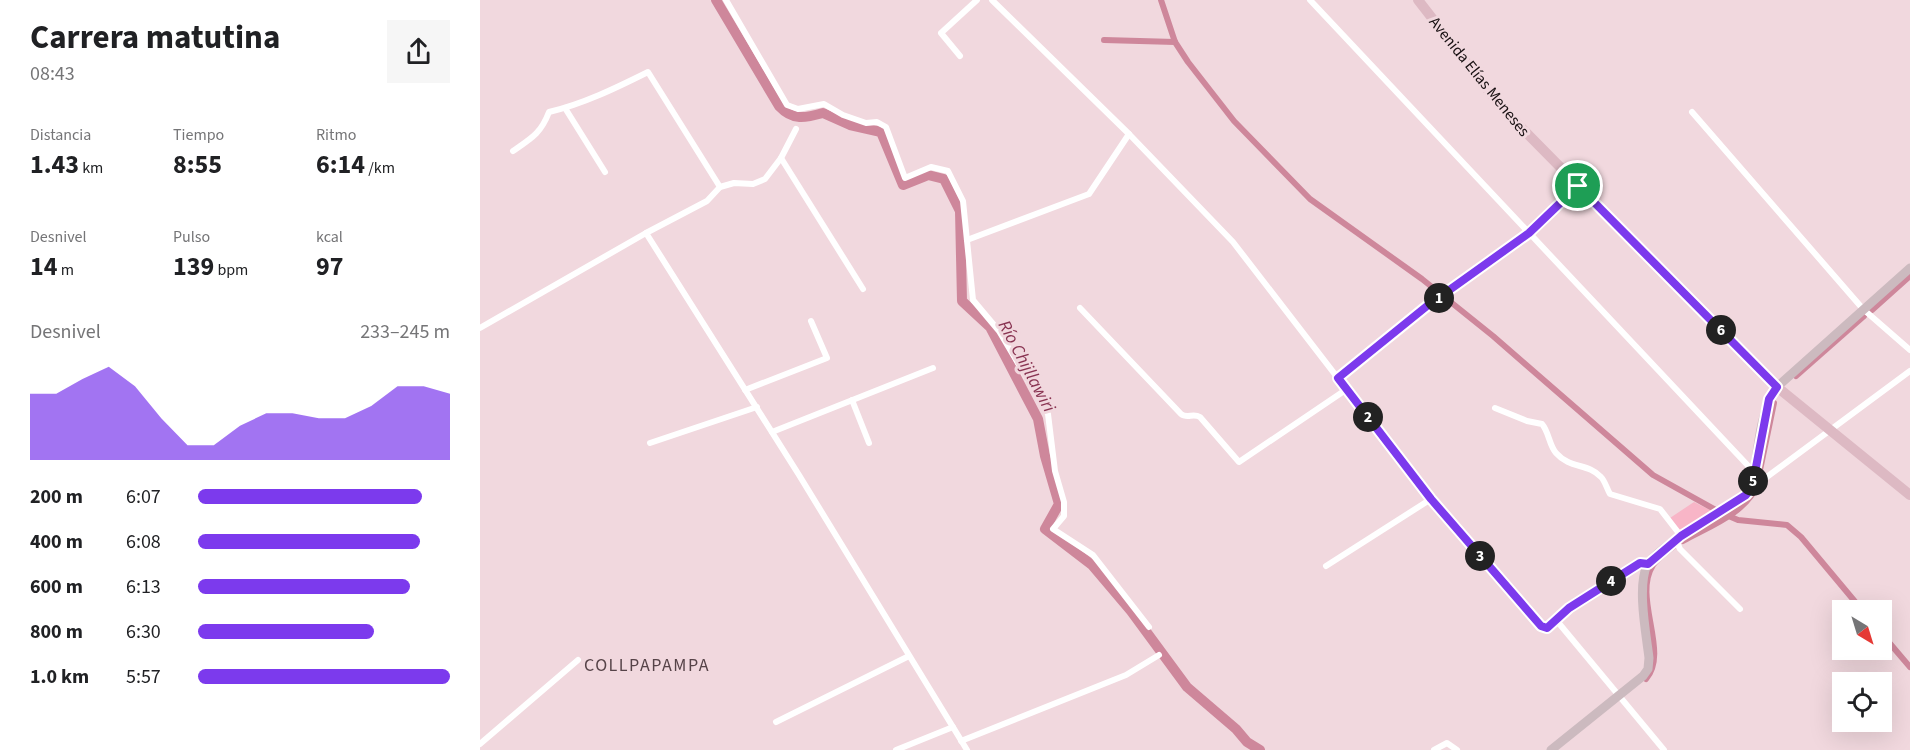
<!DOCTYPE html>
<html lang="es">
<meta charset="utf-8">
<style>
:root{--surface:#fff;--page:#f6f6f6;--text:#202124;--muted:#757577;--accent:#7c3aed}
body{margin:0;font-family:"Source Sans 3",sans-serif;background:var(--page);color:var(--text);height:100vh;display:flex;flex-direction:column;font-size:22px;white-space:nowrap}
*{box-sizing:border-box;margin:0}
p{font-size:20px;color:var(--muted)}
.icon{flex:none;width:33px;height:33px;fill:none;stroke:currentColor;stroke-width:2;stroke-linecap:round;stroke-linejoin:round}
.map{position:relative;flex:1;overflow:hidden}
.side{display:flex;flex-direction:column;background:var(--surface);width:480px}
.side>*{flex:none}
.needle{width:39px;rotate:142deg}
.buttons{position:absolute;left:1352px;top:600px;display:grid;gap:12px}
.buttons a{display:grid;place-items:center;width:60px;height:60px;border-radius:0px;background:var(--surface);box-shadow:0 6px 24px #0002;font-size:30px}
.pin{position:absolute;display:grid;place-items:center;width:51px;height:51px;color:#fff;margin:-26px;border:3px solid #fff;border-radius:50%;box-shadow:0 2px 6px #0007}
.km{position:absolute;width:30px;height:30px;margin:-15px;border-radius:50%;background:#222;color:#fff;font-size:16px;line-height:30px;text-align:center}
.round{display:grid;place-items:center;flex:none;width:63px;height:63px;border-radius:0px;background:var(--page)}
.summary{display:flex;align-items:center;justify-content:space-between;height:102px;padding:0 30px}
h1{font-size:33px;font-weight:700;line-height:45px}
.metrics{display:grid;grid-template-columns:repeat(3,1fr);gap:9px;height:102px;padding:6px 30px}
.metrics div{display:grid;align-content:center}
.metrics b{font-size:26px;font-weight:700}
.metrics small{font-size:16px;font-weight:400}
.metrics p{font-size:16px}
.chart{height:168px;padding:12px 30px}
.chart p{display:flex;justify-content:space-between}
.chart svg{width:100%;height:108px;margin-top:6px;fill:var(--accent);opacity:.7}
ul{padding:0 30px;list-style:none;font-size:20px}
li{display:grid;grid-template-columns:96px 72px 1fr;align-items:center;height:45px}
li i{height:15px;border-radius:8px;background:var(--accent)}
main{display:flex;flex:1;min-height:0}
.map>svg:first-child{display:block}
.green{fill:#f8b5c7}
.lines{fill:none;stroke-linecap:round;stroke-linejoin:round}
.canal{stroke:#ce879b;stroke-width:6}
.river{stroke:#ce879b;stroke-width:10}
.street{stroke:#fff;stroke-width:6}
.secondary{stroke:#ccbabf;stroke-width:9}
.primary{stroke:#ddb9c3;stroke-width:10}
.route-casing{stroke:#fff;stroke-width:12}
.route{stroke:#7c3aed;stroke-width:8}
.labels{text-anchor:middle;stroke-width:6;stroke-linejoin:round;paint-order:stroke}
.street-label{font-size:16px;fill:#181012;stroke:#f1d8de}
.water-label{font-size:18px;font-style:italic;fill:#893452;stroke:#f1d8de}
.neighbourhood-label{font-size:18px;letter-spacing:1.5px;fill:#564348;stroke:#f1d8de}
</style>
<main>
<section class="side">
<div class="summary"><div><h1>Carrera matutina</h1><p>08:43</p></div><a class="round"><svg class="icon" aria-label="share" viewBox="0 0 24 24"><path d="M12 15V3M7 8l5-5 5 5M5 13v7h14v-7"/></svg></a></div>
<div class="metrics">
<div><p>Distancia</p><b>1.43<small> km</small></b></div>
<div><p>Tiempo</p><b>8:55</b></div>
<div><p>Ritmo</p><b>6:14<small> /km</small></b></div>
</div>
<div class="metrics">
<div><p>Desnivel</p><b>14<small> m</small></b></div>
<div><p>Pulso</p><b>139<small> bpm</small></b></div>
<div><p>kcal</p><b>97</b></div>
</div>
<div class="chart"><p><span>Desnivel</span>233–245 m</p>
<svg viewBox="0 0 160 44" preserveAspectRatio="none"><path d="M0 44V17L10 17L20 11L30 6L40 14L50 27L60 38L70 38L80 30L90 25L100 25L110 27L120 27L130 22L140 14L150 14L160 17V44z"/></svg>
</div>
<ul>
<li><b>200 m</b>6:07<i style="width:89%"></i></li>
<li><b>400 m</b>6:08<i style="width:88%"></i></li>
<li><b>600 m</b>6:13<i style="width:84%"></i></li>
<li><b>800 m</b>6:30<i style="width:70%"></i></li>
<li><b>1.0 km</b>5:57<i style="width:100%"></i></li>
</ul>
</section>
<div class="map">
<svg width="1430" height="750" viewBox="0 0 1430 750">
<rect width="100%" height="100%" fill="#f1d8de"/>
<path class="green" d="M1214 502 1234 512 1201 533 1190 518Z"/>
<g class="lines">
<g class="canal">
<path d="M681 0 695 42 708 62 754 121 830 199 942 279 1013 336 1173 475 1236 510"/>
<path d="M624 40 695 42"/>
<path d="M1392 310 1430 276"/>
<path d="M1316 376 1384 316"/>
<path d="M1279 475 1294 403"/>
<path d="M1244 514 1258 520 1307 525 1321 537 1382 610"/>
<path d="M1203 541C1230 526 1265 514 1278 484"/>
<path d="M1401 633 1430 667"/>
<path d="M1166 679C1190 652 1152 597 1173 565 1179 557 1187 552 1194 546"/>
</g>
<path class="river" d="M236 0 299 106C313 121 325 118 343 113L370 125 401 132 423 185 448 175 464 179 480 211 482 301 510 327 558 419 565 456 579 504 565 529 612 565 651 611 707 687 756 729 767 742 780 750"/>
<g class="street">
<path d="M246 0 307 105 318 109 344 104 363 115 386 123 397 122 406 127 425 178 451 167 468 171 483 201 493 300 519 331 568 414 575 471 584 502V516L573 529 613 555 669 627"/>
<path d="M512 0 649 134 753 242 951 499 1061 626 1071 627 1089 608 1160 563H1168"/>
<path d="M830 0 1274 472"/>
<path d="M480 56 461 33 497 0"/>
<path d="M85 108 125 172"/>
<path d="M1212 112 1383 309 1430 350"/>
<path d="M33 151C52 138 61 133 69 112 103 104 136 88 168 72L240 187"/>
<path d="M301 158 383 289"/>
<path d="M166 233 319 475 487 750"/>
<path d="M487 240 609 194 649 134"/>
<path d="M600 308 701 414C707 419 713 413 720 417L759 462 867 389"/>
<path d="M0 328 166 233 227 201 240 187 254 183 273 184 285 179 301 158 316 129"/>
<path d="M858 378 947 306 1049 233 1098 186"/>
<path d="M265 390 347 358 331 321"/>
<path d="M372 400 389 443"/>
<path d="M1015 408 1047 421 1062 424C1069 432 1069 445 1076 453 1090 469 1108 463 1121 477 1125 481 1127 489 1130 494L1180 509 1201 536"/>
<path d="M292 432 453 368"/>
<path d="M170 443 277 407"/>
<path d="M1273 481 1284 479 1430 371"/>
<path d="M1196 540 1200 549 1260 609"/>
<path d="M846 566 951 499"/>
<path d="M1077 621 1184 750"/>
<path d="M296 722 429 656"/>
<path d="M481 741 646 675 679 655"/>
<path d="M0 744 98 660"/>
<path d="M416 750 473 727"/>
<path d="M954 750 967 743 977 750"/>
</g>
<path class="secondary" d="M1071 750 1163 676 1168 669 1169 658C1166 633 1157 587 1167 565 1175 549 1247 507 1266 495L1272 488C1278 455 1278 415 1297 387L1430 268"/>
<path class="primary" d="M938 0 1022 108 1297 387 1430 495"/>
</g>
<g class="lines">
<g class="route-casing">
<path id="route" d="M1098 186 1297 387 1289 399 1272 488 1266 495 1201 536 1168 564 1160 563 1089 608 1067 628 1061 626 951 499 858 378 947 306 1049 233Z"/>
</g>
<use href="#route" class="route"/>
</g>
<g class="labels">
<g class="street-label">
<text transform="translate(1000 76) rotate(51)" y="6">Avenida Elías Meneses</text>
</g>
<g class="water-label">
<text transform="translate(547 366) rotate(62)" y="6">Río Chijllawiri</text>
</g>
<g class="neighbourhood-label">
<text x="167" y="671">COLLPAPAMPA</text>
</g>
</g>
</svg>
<div class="buttons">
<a><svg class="needle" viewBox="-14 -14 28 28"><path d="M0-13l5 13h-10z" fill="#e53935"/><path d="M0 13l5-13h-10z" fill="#757577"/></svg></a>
<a><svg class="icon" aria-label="locate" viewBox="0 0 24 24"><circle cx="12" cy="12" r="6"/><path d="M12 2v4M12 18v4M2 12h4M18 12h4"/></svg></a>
</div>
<div class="pin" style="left:1098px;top:186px;background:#1e9e55"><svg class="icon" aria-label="arrive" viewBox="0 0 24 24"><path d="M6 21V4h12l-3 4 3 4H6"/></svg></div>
<b class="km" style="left:959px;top:298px">1</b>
<b class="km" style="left:888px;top:417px">2</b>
<b class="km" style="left:1000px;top:556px">3</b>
<b class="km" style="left:1131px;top:581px">4</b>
<b class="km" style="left:1273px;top:481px">5</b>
<b class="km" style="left:1241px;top:330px">6</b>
</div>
</main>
